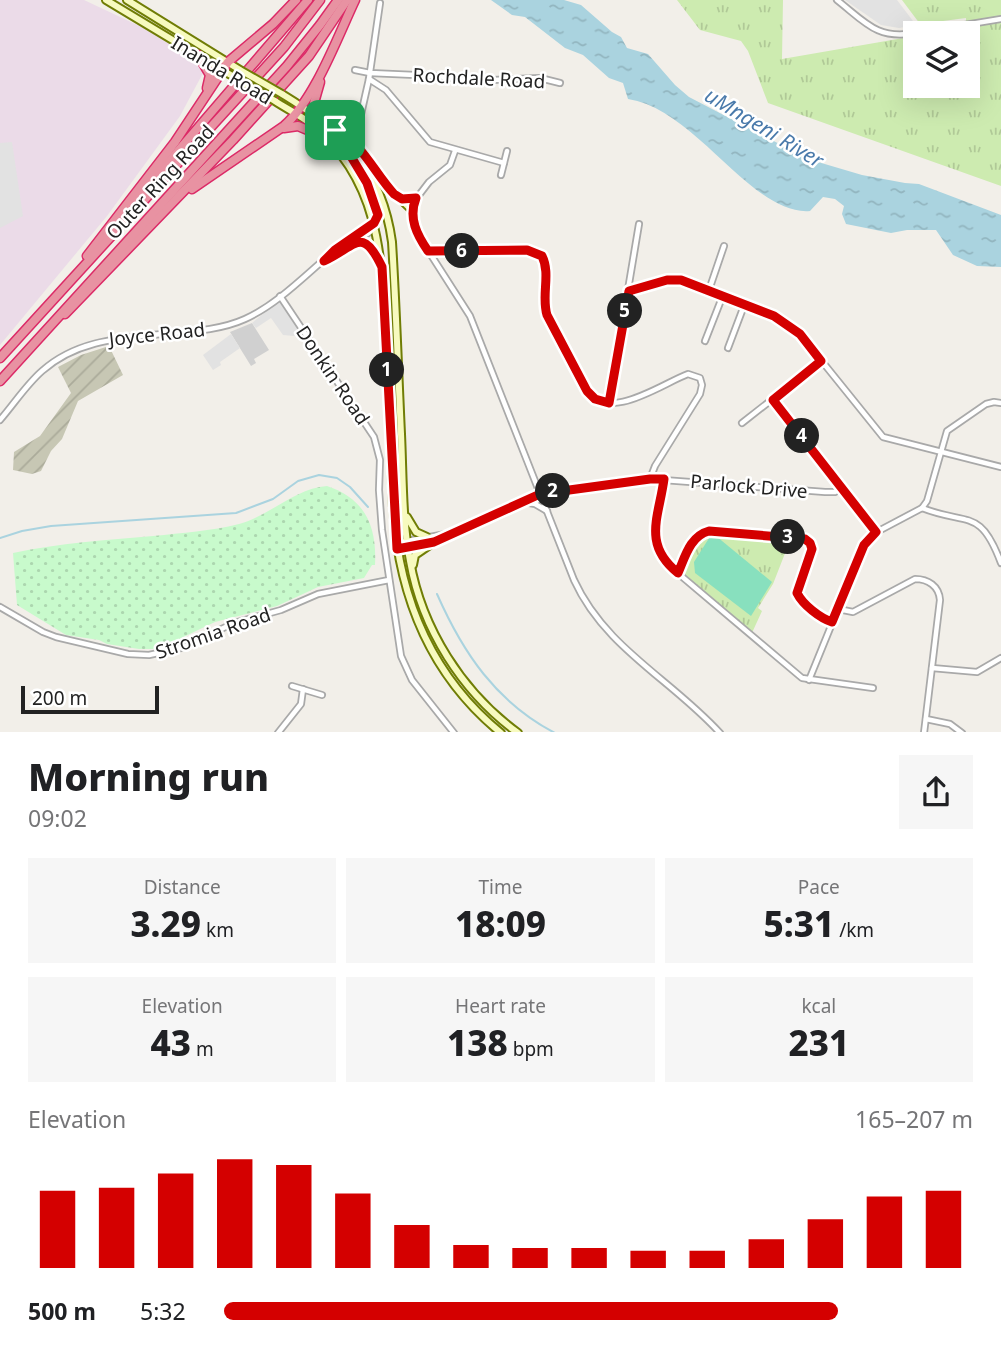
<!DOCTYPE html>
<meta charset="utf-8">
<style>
:root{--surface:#fff;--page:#f6f6f6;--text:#202124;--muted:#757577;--accent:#d40000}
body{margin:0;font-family:"Noto Sans",sans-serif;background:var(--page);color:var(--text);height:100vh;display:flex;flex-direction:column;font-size:26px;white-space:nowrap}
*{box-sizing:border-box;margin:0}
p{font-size:23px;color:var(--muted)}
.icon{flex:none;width:38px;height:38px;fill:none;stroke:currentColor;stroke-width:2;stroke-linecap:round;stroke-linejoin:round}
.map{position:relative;height:732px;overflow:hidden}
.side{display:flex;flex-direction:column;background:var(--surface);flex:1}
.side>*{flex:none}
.tools{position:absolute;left:903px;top:21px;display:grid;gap:14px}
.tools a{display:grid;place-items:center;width:77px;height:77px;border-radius:0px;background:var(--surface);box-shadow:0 7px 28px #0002;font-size:35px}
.scale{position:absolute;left:21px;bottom:18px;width:138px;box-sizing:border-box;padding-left:7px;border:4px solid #222;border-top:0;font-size:19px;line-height:24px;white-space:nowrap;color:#222;-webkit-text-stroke:5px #fff;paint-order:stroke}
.pin{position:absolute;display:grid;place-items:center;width:60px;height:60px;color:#fff;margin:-30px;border-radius:14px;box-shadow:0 4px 10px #0006}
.km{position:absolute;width:35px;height:35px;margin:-18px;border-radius:50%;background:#222;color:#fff;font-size:19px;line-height:35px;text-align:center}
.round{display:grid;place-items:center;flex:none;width:74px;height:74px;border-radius:0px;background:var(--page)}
.summary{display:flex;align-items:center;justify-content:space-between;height:119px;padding:0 28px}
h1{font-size:38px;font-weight:800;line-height:52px}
.figures{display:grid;grid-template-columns:repeat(3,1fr);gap:10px;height:119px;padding:7px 28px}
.figures div{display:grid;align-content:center;border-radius:0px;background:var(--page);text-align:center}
.figures b{font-size:35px;font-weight:800}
.figures small{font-size:19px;font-weight:400}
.figures p{font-size:19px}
.chart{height:196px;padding:14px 28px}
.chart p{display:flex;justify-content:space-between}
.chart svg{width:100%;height:126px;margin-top:7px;stroke:var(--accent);stroke-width:6}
ul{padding:0 28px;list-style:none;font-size:23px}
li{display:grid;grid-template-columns:112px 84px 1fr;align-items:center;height:52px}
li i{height:18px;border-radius:9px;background:var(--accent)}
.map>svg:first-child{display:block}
.industrial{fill:#ebdbe8}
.religious{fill:#d0d0d0}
.construction{fill:url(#construction-furrows)}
.grass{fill:url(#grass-tufts)}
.park{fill:url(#park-dots)}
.pitch{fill:#88e0be}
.parking{fill:#e2e2e2}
.water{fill:url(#water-ripples)}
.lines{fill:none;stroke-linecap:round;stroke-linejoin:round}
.stream{stroke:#aad3df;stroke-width:2}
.street-casing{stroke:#a9a9a9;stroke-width:8}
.secondary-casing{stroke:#707d05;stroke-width:10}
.highway-casing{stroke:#dc2a67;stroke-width:11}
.street{stroke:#fff;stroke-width:4.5}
.secondary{stroke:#f7fabf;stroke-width:6}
.highway{stroke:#e892a2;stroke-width:8}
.secondary-bridge-casing{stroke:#707d05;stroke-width:10;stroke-linecap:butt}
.secondary-bridge{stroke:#f7fabf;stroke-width:6}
.route-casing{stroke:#fff;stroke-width:14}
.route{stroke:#d40000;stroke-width:9}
.labels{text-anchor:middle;stroke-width:5;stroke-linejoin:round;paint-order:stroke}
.street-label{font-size:19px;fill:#222;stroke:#fff}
.water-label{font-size:21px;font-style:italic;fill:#4a7aab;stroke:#fff}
</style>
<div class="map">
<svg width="1001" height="733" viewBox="0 0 1001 733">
<defs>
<pattern id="construction-furrows" width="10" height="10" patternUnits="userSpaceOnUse" patternTransform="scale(1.75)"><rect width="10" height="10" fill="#c7c7b4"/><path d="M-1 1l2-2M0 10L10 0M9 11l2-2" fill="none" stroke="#abab9a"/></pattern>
<pattern id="grass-tufts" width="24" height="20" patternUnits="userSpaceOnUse" patternTransform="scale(1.75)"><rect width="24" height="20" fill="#cdebb0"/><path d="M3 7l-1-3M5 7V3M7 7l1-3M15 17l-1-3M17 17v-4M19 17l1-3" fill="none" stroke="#b0c997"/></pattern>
<pattern id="park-dots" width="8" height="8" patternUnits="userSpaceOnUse" patternTransform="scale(1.75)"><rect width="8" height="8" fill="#c8facc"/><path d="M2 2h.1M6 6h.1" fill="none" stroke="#acd6af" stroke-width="1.8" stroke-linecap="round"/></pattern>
<pattern id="water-ripples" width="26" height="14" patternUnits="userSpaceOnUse" patternTransform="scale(1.75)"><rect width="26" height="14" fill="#aad3df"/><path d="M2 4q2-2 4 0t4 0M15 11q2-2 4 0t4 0" fill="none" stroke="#92b5bf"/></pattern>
</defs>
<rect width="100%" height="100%" fill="#f2efe9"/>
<path class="industrial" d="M0 0H84L150 31 191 56 203 73 180 116 107 216 0 345Z"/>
<path class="religious" d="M252 323 269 350 254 359 256 363 251 366 230 332Z"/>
<path class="construction" d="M109 346 123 375 78 401 62 439 51 451 41 471 32 474 13 470 14 452 40 436 71 393 58 367 81 355Z"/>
<g class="grass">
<path d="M677 0H783L782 59 915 36V86H968V33H933L966 28V18L920 24 902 0H1001V186L768 103 748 51 741 41 700 30Z"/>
<path d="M706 533 791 538 773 584 758 608 762 611 751 635 678 573 694 543Z"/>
</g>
<path class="park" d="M327 486C366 499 377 527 375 565H372L364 578 318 587 277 606 215 622 177 640 172 645 157 649H139L107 644 99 640 66 635 17 605 13 553C60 543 106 540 153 536 182 533 211 531 239 524 269 516 296 488 327 486Z"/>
<path class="pitch" d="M711 535 716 536 772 582 751 616 695 573 694 562Z"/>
<g class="parking">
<path d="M845 0H897L916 25 899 28 881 25Z"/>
<path d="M12 142 23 216 0 228V143Z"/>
<path d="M279 301 299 331 294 336 283 335 271 318 256 328 252 323Z"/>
<path d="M231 334 240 348 220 362 221 365 213 370 203 355Z"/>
</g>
<path class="water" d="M491 0H564L581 5 612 32 621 37 627 48 648 54 675 85 689 97 793 151 818 162 862 175 905 183 919 184 1001 215V267L977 266 953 255 936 230H907L891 233 846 224 842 214 844 206 835 199 823 197 810 211C752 216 696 109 628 99L623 83 609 78 583 55 565 48 525 17 512 15Z"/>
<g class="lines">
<g class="stream">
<path d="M0 538 22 531 51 526 236 513 273 499 298 481 319 475 337 478 350 487 368 507"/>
<path d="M437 594C463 653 496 702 555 733"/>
</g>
<g class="street-casing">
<g id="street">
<path d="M837 0C865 22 877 40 915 33"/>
<path d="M916 33 1001 19"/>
<path d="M355 70 370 73 438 76 470 81 540 78 560 83"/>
<path d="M369 79 386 90 430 142 504 163"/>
<path d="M357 132 369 79 380 3"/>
<path d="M455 151 450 165 429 182 416 199 412 210 415 230 470 316 574 580C605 648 671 679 720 733"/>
<path d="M501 175 507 151"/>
<path d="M428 251 527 250 540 254C553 269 541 296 547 315L587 391C610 422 661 384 688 374L700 378 702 385 700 394 655 466 650 479"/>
<path d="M328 259 370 232 374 225"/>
<path d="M709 290 724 246"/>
<path d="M629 291 677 279 767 312 800 334 883 437 1001 467"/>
<path d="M280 296 374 437 380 460 379 490 382 530 401 656 412 680 454 733"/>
<path d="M705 341 723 295"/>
<path d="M728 348 745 303"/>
<path d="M773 400 876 532"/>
<path d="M609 403 639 224"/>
<path d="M0 420C14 404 26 385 42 371 79 338 126 338 172 333 197 331 223 329 245 319 293 297 328 247 374 223"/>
<path d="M742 423 821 361"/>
<path d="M664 479C660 509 646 537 667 564L802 678 873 688"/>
<path d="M523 502 535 504 547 511"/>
<path d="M922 508 927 501 947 431 986 404 994 402 1001 403"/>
<path d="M396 543 446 534"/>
<path d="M398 549 434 542 532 497 553 491 650 479 825 492H835L842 488"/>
<path d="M678 573 690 544 705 532 805 539 810 543 812 549 797 593C803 605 820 618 832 622"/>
<path d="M0 607 43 632 56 637 128 654 149 655 181 648 234 623 281 610 318 594 389 580"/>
<path d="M838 609 853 612 915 579C928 579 939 586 940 600L924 733"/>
<path d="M932 668 977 672 1001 658"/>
<path d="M809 680 864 545 871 535 922 508C968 526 980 507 1001 563"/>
<path d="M292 686 322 695"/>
<path d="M926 719 950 724 962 733"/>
<path d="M278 733 301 704 303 689"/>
</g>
</g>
<g class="secondary-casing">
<g id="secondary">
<path d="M106 0 234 77"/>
<path d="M127 0 240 70"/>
<path d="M282 94C343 131 382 168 392 242 396 306 398 370 401 434 403 476 402 520 410 561 422 629 462 692 518 733"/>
<path d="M275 101C287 109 300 115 311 124 383 182 382 264 386 348 388 402 391 455 393 508 399 597 431 676 501 733"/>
<path d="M337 135C346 156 388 201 374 223"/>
<path d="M362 154 388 187 412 210"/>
<path d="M402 199H416"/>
<path d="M353 244C369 240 373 248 379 262"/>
<path d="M407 517 416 532 427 537"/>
<path d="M413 565 415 555 434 542"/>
</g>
</g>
<g class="highway-casing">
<g id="highway">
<path d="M198 55 210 75 207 88"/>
<path d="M320 82 314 103 323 121"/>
<path d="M284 128 298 126 324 137"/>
<path d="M192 189 284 126C315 99 337 38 355 0"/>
<path d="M123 215 308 0"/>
<path d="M87 256 175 142 228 62 273 24 296 0"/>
<path d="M65 314 233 140 309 56 347 0"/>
<path d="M0 358 284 47 320 0"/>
<path d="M0 381 287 66 320 25 338 0"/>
</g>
</g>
<use href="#street" class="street"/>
<use href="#secondary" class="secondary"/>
<use href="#highway" class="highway"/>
<g class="secondary-bridge-casing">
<g id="secondary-bridge">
<path d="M240 70 282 94"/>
<path d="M234 77 275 101"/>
</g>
</g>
<use href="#secondary-bridge" class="secondary-bridge"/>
</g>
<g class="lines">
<g class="route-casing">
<path id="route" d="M335 130C361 141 375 174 394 194L402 199 416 198C408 218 417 235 428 251L527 250 542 256C551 274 541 296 547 315L587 391 595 399 609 403 629 291 667 280H681L774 316 800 334 821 361 773 400 876 532 864 545 832 622C820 618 803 605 797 593L812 549 810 543 805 539 709 531C690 536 685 557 678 573 642 544 659 517 664 479H650L540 494 434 542 397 549 382 267C362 225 356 246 324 261L335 250 374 223 378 215 367 183Z"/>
</g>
<use href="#route" class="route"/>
</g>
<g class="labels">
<g class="street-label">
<text transform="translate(222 70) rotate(31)" y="7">Inanda Road</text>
<text transform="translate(479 78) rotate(3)" y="7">Rochdale Road</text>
<text transform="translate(160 182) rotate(-47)" y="7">Outer Ring Road</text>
<text transform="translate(157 334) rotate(-6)" y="7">Joyce Road</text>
<text transform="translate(333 375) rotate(56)" y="7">Donkin Road</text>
<text transform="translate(749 486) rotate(5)" y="7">Parlock Drive</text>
<text transform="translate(213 633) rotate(-19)" y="7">Stromia Road</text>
</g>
<g class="water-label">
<text transform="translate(764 128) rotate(31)" y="7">uMngeni River</text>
</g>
</g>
</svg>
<div class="tools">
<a><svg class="icon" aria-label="layers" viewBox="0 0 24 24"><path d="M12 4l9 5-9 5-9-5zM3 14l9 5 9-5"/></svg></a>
</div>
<div class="scale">200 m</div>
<div class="pin" style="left:335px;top:130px;background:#1e9e55"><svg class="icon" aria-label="arrive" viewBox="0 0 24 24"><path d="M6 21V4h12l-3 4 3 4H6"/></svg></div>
<b class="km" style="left:387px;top:370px">1</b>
<b class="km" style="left:553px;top:491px">2</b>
<b class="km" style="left:788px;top:537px">3</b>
<b class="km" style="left:802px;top:436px">4</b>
<b class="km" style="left:625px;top:311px">5</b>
<b class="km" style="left:462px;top:251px">6</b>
</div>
<section class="side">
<div class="summary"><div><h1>Morning run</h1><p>09:02</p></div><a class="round"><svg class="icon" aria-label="share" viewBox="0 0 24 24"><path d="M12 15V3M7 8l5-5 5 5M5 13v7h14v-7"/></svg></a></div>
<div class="figures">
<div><p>Distance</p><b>3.29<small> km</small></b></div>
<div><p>Time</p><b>18:09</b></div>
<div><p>Pace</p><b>5:31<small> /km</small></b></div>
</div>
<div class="figures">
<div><p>Elevation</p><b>43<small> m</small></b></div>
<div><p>Heart rate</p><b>138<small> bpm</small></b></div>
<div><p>kcal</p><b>231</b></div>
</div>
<div class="chart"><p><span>Elevation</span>165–207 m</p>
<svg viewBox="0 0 160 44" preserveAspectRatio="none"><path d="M5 44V17M15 44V16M25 44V11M35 44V6M45 44V8M55 44V18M65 44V29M75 44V36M85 44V37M95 44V37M105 44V38M115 44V38M125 44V34M135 44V27M145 44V19M155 44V17"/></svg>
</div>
<ul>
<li><b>500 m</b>5:32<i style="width:82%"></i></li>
</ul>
</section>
